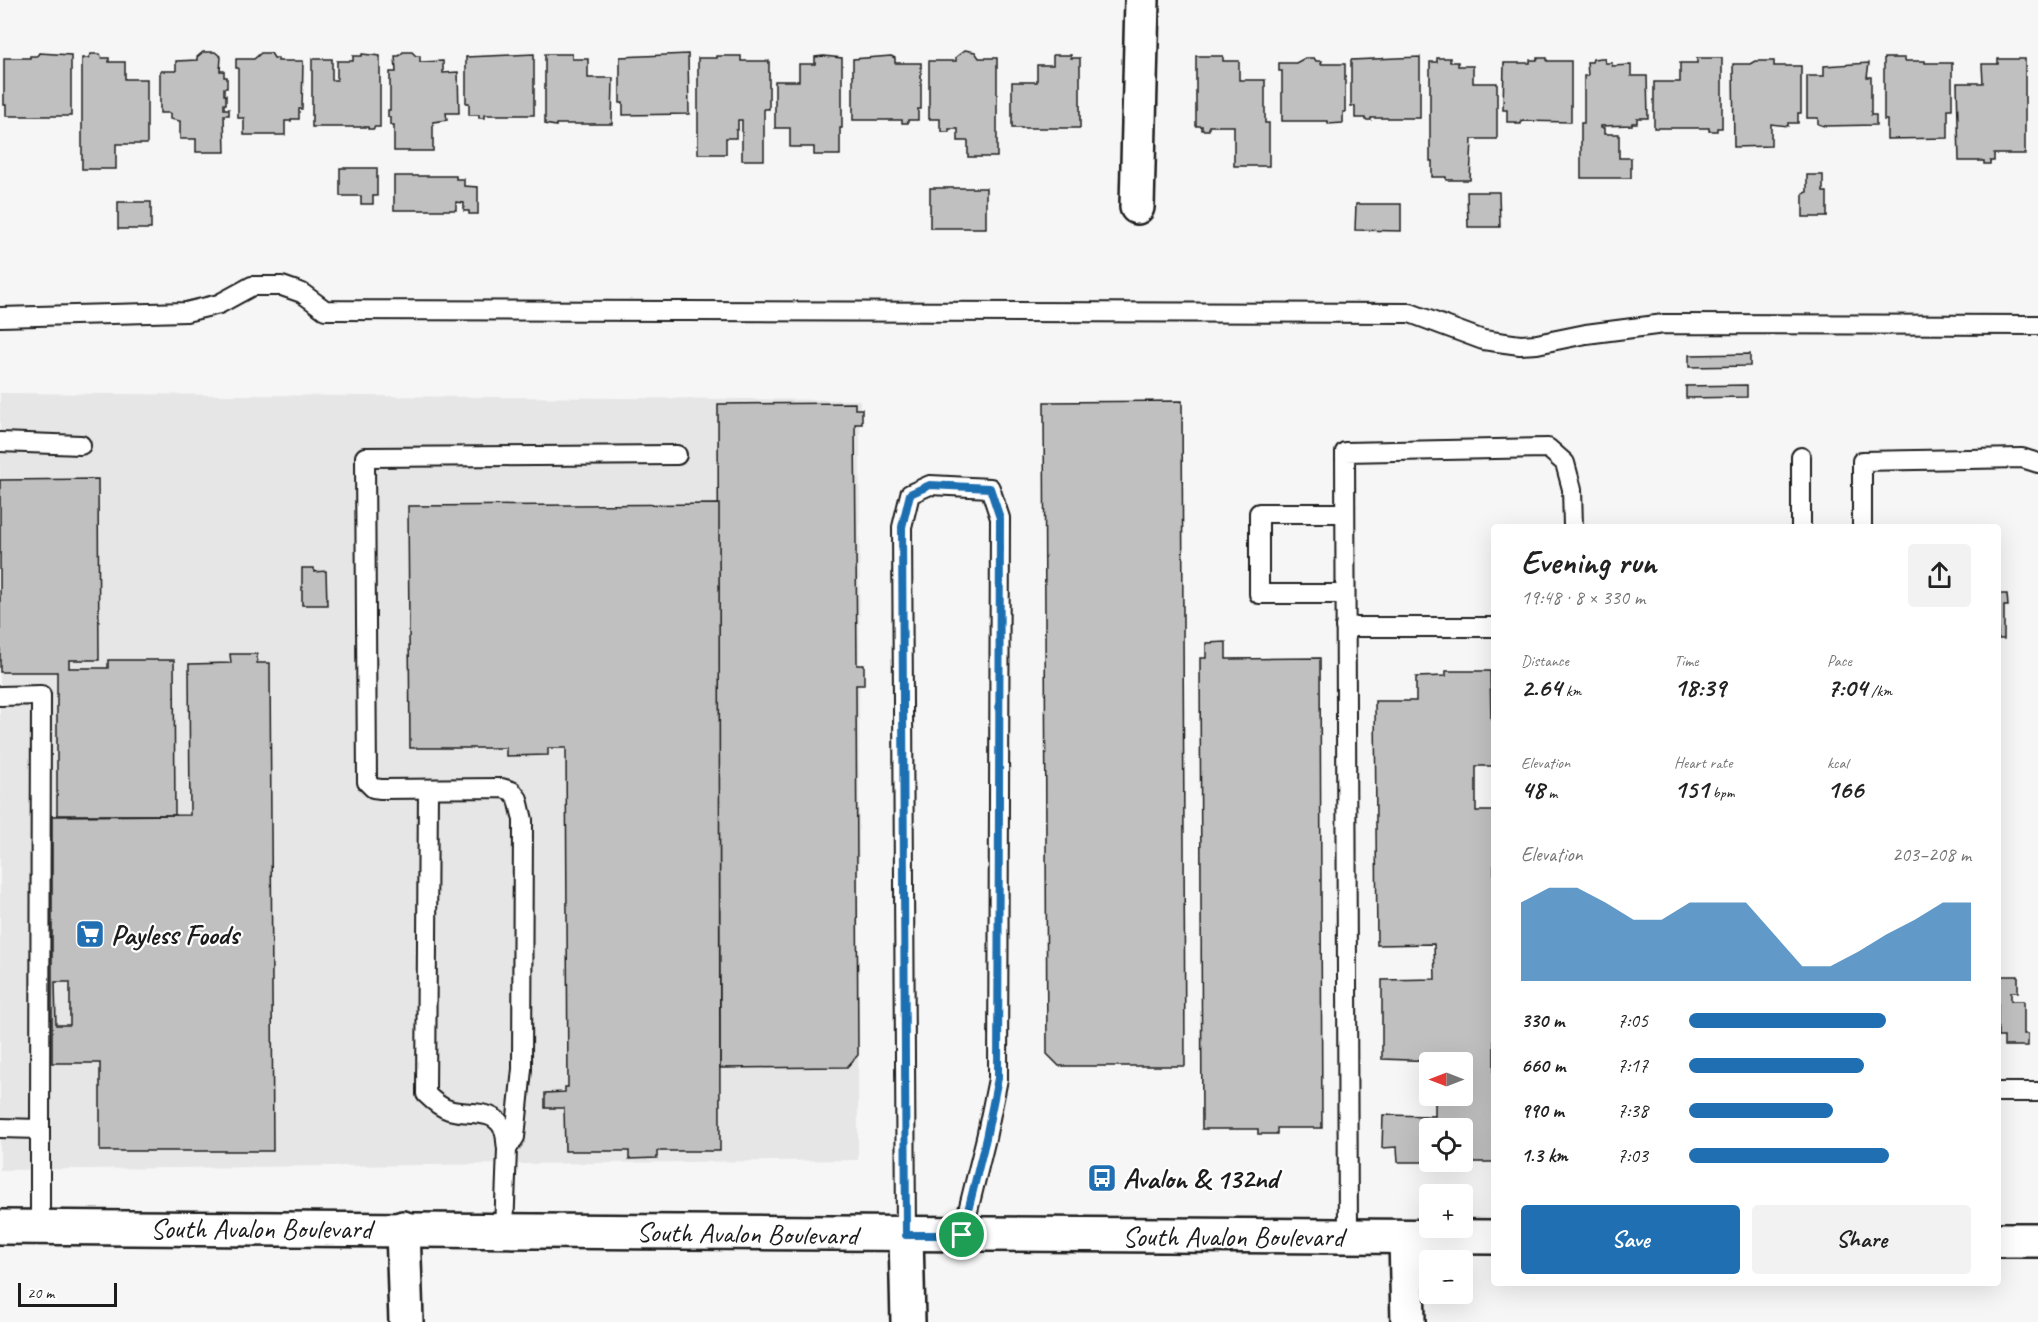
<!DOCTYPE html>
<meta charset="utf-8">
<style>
:root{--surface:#fff;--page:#f2f2f2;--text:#222;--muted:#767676;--accent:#1f6fb2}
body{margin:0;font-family:Caveat,sans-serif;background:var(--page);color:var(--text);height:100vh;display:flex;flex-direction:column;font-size:22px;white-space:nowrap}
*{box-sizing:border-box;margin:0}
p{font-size:20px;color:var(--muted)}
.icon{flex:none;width:33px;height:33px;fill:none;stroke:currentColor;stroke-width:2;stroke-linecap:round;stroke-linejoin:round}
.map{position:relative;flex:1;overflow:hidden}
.panel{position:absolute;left:1491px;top:524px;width:510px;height:762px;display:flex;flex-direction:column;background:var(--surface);border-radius:6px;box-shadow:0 6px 24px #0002}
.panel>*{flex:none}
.needle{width:39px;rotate:270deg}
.buttons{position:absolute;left:1419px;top:1052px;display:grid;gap:12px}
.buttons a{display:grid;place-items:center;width:54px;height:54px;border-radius:6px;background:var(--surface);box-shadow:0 6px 24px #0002;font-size:30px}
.scale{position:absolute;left:18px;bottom:15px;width:99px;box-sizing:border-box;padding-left:6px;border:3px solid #1c1c1c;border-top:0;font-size:16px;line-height:21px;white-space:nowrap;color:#1c1c1c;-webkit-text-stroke:4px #fff;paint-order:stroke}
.pin{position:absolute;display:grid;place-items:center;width:51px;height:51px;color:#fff;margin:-26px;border:3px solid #fff;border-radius:50%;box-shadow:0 2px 6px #0007}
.round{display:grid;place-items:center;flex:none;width:63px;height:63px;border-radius:6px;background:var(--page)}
.overview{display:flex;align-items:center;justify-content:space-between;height:102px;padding:0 30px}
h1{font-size:33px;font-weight:600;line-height:45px}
.figures{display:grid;grid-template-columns:repeat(3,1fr);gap:9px;height:102px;padding:6px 30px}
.figures div{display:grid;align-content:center}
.figures b{font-size:26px;font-weight:600}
.figures small{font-size:16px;font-weight:400}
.figures p{font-size:16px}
.chart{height:168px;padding:12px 30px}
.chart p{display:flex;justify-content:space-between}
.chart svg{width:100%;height:108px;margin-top:6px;fill:var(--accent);opacity:.7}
.button{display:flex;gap:12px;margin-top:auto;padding:12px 30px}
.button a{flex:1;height:69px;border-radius:6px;background:var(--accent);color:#fff;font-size:24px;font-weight:600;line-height:69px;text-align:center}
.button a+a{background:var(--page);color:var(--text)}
ul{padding:0 30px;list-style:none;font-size:20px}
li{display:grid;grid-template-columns:96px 72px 1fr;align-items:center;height:45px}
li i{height:15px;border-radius:8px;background:var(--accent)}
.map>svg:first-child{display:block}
.built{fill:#e6e6e6}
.building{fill:#c0c0c0;stroke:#1c1c1c;stroke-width:1.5;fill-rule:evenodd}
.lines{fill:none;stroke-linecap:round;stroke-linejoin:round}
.service-casing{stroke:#1c1c1c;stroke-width:22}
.minor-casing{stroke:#1c1c1c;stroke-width:38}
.secondary-casing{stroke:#1c1c1c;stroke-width:38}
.service{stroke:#fff;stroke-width:18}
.minor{stroke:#fff;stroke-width:33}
.secondary{stroke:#fff;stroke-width:33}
.route-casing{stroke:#fff;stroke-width:12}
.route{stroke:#1f6fb2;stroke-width:8}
.labels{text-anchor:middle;stroke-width:4.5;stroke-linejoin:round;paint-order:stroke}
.poi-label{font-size:28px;font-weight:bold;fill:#1c1c1c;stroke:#fff;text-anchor:start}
.street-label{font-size:28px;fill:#1c1c1c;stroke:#fff}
</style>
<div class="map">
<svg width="2038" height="1322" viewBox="0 0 2038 1322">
<rect width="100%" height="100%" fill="#f6f6f6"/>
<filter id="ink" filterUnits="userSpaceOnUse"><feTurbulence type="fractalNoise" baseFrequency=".0167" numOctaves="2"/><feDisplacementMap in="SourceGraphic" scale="12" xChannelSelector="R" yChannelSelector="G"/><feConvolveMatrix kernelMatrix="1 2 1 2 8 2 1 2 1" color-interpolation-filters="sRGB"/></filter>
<g filter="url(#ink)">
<path class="built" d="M0 393 860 400 858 1160 0 1170Z"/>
<g class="building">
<path d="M965 50 975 52 979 58H997V157H968V141H958V129H949V132H942V128H940V119H929V61H956V57Z"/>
<path d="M203 52H215L221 57 220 71H224V77H227V88H224V95H226V104H224V109H229V115H224L225 152H196V139H180V121L170 119V113H160V71H176V61L197 60V57Z"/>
<path d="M403 52H412L416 56H420V62L443 61V73L458 72 459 113H446L447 120 433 122V151H394V125H390V117H388V110H390V72H396L395 56H399Z"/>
<path d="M39 53 71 55V116H6V105H4V58H30V56H37Z"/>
<path d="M261 53H271L274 58H278V61H303L302 109H299V119H291V121H285V135H244V118H238V68H236V59H254Z"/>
<path d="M91 54H100L102 58H109V62H125V79H147V144H116V169H82V58H88Z"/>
<path d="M362 54 380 56V127H374V129H368V127H312V59H332V80H337V61H353V56H362Z"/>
<path d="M534 54V115H484V118H479V115H469V103H466V57Z"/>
<path d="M545 54H572V59H588V78H613L612 124H556V126L545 124Z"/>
<path d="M688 54 689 114 623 115V103H620V57Z"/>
<path d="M1053 55H1071V58H1080V128H1012V82H1037V65H1053Z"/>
<path d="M717 56H741V61H769V109H764V160H742V120H738V130H736V138H726V154H698V58H717Z"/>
<path d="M824 56 842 58V128H840V155H814V147H790V128H775V81H799V64H815V57Z"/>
<path d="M891 56 895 58V63H921V109H918V120H908V123H902V120H853V59Z"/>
<path d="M1196 56H1223V61H1239V80H1265V123H1269V166H1234V126H1209V130H1202V126H1196Z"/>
<path d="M1420 57V118H1371V120H1365V118H1355V106H1351V60Z"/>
<path d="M1305 58H1314L1316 61H1322L1321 64H1345V112H1343V123L1328 124V121H1282V71H1279V63H1296Z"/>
<path d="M1437 58H1450V62H1458V66H1473V83H1497V139H1472L1470 180H1446V177H1432V161H1430V62H1437Z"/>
<path d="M1537 58H1547V61H1571V122L1521 121V124H1516V122H1507V110H1503L1504 63H1530V60H1537Z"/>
<path d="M1601 58H1604L1605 63H1612V66L1631 65V76H1647L1648 118H1637V123H1632V125L1601 126V128H1604V134H1619V158H1631V178H1581V123H1584V76H1588L1587 62H1592L1593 59Z"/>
<path d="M1697 58H1722V128H1717V131H1709V128H1654V82H1680V63H1697Z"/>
<path d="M1884 58H1905V61H1925V63H1952V109H1948V138L1887 139V120H1884Z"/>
<path d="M1998 59H2025V154H1994V161H1990V164H1984V161H1959L1957 83H1983L1982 64H1998Z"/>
<path d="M1755 61H1774V66H1801V113H1798V123H1788V126L1771 124V146L1734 147 1733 64H1750Z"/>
<path d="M1869 63 1867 77H1871V115H1876V125L1824 126 1818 124V118H1807V76H1824V66Z"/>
<path d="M340 168H377V196H373V204H361V196H340Z"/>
<path d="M1807 175H1823V192H1827V217H1803V193L1807 192Z"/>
<path d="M394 176H456V179H464V186L478 187V214H469V211H464V203L456 202V210H394Z"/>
<rect x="930" y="188" width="56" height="40"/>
<path d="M1467 192H1499L1500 227H1468Z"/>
<rect x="118" y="202" width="33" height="27"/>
<path d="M1356 204H1401V231L1355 230Z"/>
<path d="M1750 354V366L1689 367V355Z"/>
<path d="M1747 385V397L1686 398V386Z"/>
<path d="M1182 401 1185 1066H1059L1047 1054 1044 402Z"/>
<path d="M855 403V409H862V424H855L857 665H864V685H856L858 1055 847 1067 720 1068 718 404Z"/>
<path d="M98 479 99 660H69V668H108V660H174L175 815H57V672H0V480Z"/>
<path d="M719 504 720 1151H657V1158L629 1159V1151H565L564 1108H545V1093L565 1092V1087H568L566 748H548V755L506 756V748H410L408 506Z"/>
<path d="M302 568H314V572L326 571 327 605H302Z"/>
<path d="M1998 594H2007L2008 606H2004V639H1998Z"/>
<path d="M1226 642V659L1320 658 1322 1128H1277V1134H1258V1129H1202L1200 658H1206V643Z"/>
<path d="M230 654H257V663H270L273 1151H100V1063H52V816L190 815 189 664 231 663ZM55 982H70V1025H56Z"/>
<path d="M1446 671H1490L1491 720H1494V766H1476V811H1494V1162H1398L1397 1147 1382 1148 1383 1115 1435 1116V1095H1462V1062L1382 1059V980L1435 979 1434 944 1377 945 1375 701H1416V677L1446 676ZM1430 1128H1462V1161H1430Z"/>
<path d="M1998 976H2018V992H2011V1001H2024V1034H2028V1046H2004V1037H1998Z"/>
</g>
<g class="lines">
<g class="service-casing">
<g id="service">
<path d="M0 317 186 312 219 304 252 286H282L302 293 325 310 1410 313 1483 340 1520 345 1537 344 1586 334 1664 324 2038 325"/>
<path d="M0 442 81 445"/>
<path d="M1801 457V526"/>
<path d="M1345 513H1259V594H1345"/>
<path d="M1862 526V461L2022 458 2038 463"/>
<path d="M1345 627H1494"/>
<path d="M0 696 41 695 40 1129 0 1128"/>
<path d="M428 789 426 1094C433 1101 440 1107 449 1110 468 1116 494 1107 504 1130 506 1135 506 1144 507 1149"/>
<path d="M1998 1092H2038"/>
<path d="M40 1129V1228"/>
<path d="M504 1230 507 1149 515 1137 522 1069 523 820 518 799 512 791 502 788 381 789 373 788 367 782 365 457 677 455"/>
<path d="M906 1235 902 527 910 494 930 485 990 488 1000 518 998 1079 986 1138 962 1235"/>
<path d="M1348 1237 1345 452 1548 448 1565 463 1572 489 1573 526"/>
</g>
</g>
<g class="minor-casing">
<g id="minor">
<path d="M1137 207 1142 0"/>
<path d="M403 1228 406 1322"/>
<path d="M906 1235 908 1322"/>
<path d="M1406 1237 1408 1322"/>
</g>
</g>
<g class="secondary-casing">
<g id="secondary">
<path d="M0 1227C498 1229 996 1237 1494 1237"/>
<path d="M1998 1240H2038"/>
</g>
</g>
<use href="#service" class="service"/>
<use href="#minor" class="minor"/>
<use href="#secondary" class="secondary"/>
</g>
</g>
<g class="lines" filter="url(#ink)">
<g class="route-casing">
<path id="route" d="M930 485 990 488 1000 518 998 1078 986 1138 962 1235H906L902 527 910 494Z"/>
</g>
<use href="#route" class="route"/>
</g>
<defs>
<g id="supermarket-square" transform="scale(1.5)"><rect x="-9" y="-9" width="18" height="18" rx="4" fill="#1f6fb2" stroke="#fff"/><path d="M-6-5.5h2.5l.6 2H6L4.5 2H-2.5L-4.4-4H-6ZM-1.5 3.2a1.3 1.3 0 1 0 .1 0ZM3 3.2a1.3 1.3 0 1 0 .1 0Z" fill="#fff"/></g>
<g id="bus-square" transform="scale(1.5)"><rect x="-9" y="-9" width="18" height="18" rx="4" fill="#1f6fb2" stroke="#fff"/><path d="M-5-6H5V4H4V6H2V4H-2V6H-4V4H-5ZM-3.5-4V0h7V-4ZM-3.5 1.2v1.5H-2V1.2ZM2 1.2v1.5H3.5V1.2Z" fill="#fff"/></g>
</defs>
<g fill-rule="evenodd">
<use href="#supermarket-square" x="90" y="934"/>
<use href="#bus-square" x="1102" y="1178"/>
</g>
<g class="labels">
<g class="poi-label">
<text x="111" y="944">Payless Foods</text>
<text x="1123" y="1188">Avalon &amp; 132nd</text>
</g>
<g class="street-label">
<text x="261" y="1238">South Avalon Boulevard</text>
<text transform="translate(747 1233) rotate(1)" y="10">South Avalon Boulevard</text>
<text x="1233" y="1246">South Avalon Boulevard</text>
</g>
</g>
</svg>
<div class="buttons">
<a><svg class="needle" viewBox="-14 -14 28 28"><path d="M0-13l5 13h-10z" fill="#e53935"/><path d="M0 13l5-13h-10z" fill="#767676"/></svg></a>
<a><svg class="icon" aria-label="locate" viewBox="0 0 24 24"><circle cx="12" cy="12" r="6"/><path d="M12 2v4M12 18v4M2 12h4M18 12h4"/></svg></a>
<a>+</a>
<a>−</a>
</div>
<div class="scale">20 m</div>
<div class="pin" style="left:962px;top:1235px;background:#1e9e55"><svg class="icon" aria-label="arrive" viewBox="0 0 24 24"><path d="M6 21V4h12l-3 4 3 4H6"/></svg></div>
<section class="panel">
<div class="overview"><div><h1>Evening run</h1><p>19:48 · 8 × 330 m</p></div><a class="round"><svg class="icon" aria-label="share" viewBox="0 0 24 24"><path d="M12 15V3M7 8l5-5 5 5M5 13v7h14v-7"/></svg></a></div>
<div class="figures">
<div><p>Distance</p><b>2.64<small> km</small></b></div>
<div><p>Time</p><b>18:39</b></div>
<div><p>Pace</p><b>7:04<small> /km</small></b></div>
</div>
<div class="figures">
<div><p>Elevation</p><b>48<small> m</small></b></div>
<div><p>Heart rate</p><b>151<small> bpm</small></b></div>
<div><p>kcal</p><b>166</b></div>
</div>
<div class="chart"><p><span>Elevation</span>203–208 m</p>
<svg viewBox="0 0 160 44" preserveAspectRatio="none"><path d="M0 44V12L10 6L20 6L30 12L40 19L50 19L60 12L70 12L80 12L90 25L100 38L110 38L120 32L130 25L140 19L150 12L160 12V44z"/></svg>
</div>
<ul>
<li><b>330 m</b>7:05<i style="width:70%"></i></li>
<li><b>660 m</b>7:17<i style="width:62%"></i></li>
<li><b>990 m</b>7:38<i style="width:51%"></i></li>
<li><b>1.3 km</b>7:03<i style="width:71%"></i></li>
</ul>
<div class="button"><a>Save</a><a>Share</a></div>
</section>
</div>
